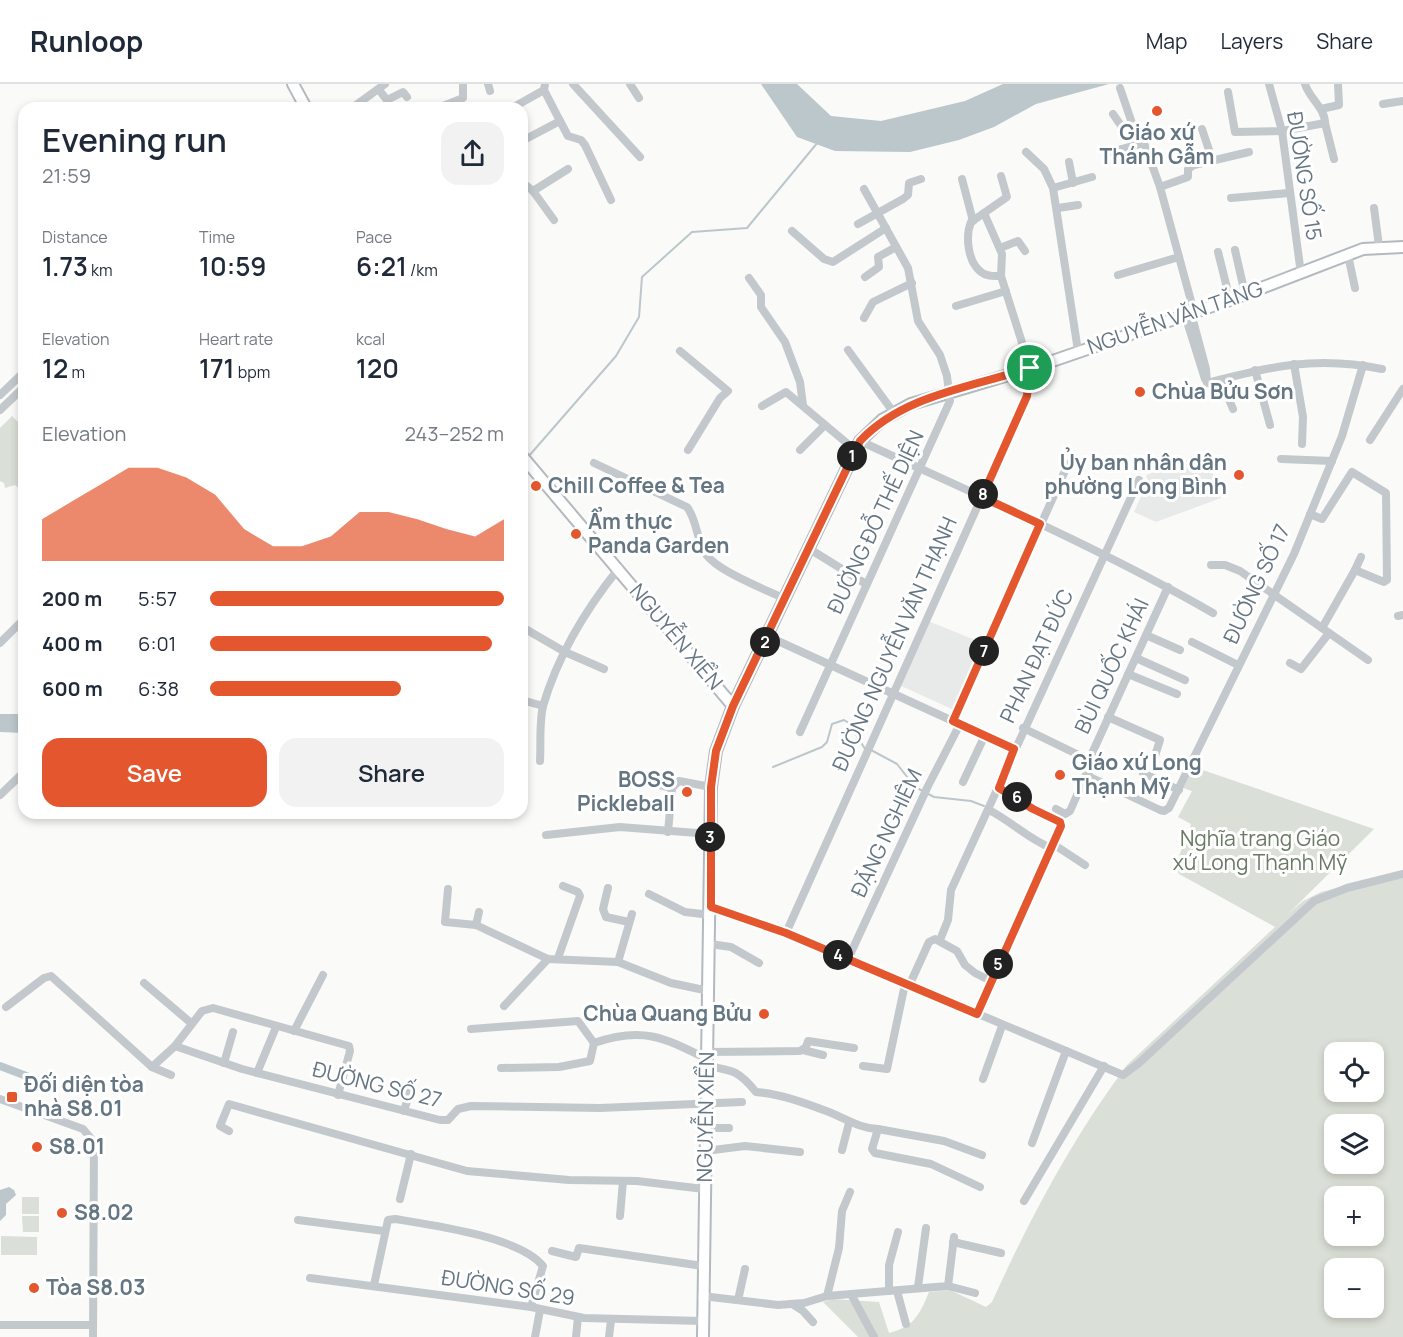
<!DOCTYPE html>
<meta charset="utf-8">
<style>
:root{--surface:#fff;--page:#f2f2f3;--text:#1f2937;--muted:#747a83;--line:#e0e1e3;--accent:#e4572e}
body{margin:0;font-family:Manrope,sans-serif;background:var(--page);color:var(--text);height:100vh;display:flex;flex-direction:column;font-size:22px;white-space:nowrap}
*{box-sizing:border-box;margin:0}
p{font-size:20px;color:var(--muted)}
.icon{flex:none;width:33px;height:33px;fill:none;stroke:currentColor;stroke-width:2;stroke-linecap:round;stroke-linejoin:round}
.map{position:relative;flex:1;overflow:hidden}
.sheet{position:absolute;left:18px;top:18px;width:510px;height:717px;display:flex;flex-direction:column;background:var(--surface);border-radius:18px;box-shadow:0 3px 9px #0003}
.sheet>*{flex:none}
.controls{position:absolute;left:1324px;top:958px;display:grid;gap:12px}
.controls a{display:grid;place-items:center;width:60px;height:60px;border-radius:12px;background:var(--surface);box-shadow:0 3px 9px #0003;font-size:30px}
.pin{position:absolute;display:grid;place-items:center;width:51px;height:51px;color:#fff;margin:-26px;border:3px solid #fff;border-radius:50%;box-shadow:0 2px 6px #0007}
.km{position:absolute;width:30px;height:30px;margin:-15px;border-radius:50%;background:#222;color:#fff;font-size:16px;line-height:30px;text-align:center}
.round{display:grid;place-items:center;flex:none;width:63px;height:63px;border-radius:18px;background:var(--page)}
.summary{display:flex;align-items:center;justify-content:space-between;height:102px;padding:0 24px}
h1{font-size:33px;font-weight:600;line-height:45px}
.stats{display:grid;grid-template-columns:repeat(3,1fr);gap:9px;height:102px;padding:6px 24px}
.stats div{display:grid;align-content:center}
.stats b{font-size:26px;font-weight:600}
.stats small{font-size:16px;font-weight:400}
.stats p{font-size:16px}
.chart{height:168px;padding:12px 24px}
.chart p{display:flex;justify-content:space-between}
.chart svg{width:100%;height:108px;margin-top:6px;fill:var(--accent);opacity:.7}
.button{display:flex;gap:12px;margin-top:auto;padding:12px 24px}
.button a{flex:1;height:69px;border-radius:18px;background:var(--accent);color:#fff;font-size:24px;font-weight:600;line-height:69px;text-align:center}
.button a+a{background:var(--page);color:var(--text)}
ul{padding:0 24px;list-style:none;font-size:20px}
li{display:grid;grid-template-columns:96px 72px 1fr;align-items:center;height:45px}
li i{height:15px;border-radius:8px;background:var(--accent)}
header{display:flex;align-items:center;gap:36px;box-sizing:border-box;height:84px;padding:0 30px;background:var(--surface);border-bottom:2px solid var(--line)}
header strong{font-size:28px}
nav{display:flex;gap:33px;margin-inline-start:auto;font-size:21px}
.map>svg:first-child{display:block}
.built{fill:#e8e9e9}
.green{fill:#dadfd7;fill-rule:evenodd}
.water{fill:#bbc7cb}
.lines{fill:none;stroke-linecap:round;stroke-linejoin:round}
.stream{stroke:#bbc7cb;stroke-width:2}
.canal{stroke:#bbc7cb;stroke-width:8}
.secondary-casing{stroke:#b3babf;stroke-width:14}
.street{stroke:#c3c8cc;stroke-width:8}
.secondary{stroke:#fff;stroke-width:10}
.route-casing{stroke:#fff;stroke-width:12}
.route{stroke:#e4572e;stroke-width:8}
.poi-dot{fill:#e4572e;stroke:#fff;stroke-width:2}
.labels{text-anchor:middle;stroke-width:6;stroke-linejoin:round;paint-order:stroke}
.poi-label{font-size:21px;font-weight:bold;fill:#657683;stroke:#fff;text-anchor:start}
.street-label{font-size:21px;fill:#657683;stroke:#fff}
.park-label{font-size:21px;fill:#687a64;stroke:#fff}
</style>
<header>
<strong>Runloop</strong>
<nav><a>Map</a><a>Layers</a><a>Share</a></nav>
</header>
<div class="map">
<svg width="1403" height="1253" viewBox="0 0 1403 1253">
<rect width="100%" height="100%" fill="#fafaf8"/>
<g class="built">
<path d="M1206 369 1221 414 1156 438 1134 428 1148 397 1146 391Z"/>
<path d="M928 537 985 560 954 626 899 601Z"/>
</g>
<g class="green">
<path d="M12 332 24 344V357L18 373 24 388V409L15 401 5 404 4 399 0 397V344Z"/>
<path d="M1194 683 1374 745 1288 830 1303 817 1321 808 1403 787V1253H858L823 1218 832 1215 879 1218 889 1249C914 1243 920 1230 929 1208L950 1206 986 1223 992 1218C1029 1136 1073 1053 1127 981L1275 843 1179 790 1175 783 1191 740 1178 733 1192 707 1183 704ZM1335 969H1374V1008H1335ZM1335 1041H1374V1080H1335ZM1335 1113H1374V1152H1335ZM1335 1185H1374V1224H1335Z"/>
<rect x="22" y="1113" width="17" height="17"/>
<path d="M22 1132H39V1148H23Z"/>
<path d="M1 1152 37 1153V1171H1Z"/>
</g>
<g class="water">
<path d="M761 0H797L831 32 881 37 965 17 1003 0H1109L1036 20 994 43 959 56 910 68 835 67 797 53Z"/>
<path d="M0 630H24V649L0 648Z"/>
<path d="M9 1103 14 1106 16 1111 6 1120V1131L0 1137V1106Z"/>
</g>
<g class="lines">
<g class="stream">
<path d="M528 373 616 272 639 233 642 193 692 148 747 144 818 58"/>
<path d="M871 666 897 680 915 703 934 713 971 717 984 722"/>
<path d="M773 683 822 663 827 658 832 640 844 636 849 639 865 665"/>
</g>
<path class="canal" d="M0 982 50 1001"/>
<g class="secondary-casing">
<g id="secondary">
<path d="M293 0 306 24"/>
<path d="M522 372 733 622"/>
<path d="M703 1253 711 703 716 667 733 622 860 357 882 336 911 320 1035 283 1230 216 1363 165 1403 163"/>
</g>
</g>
<g class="street">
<path d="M488 0 490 7"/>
<path d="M573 0 640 73"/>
<path d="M630 0 639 14"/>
<path d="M1269 0 1282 47 1301 190"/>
<path d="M1120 4 1134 45"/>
<path d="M379 6 387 16 403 8 407 13"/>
<path d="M1228 8 1235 48 1282 47 1325 39C1325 24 1309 14 1305 0"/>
<path d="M1383 20 1403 17"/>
<path d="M352 24 385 0"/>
<path d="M438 24 463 14V0"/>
<path d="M512 24 544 6 545 0"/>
<path d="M1321 25 1339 21 1338 0"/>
<path d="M1113 30 1122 43 1140 48 1160 103 1194 228"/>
<path d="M560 37 568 52 581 56 585 61 611 116"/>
<path d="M1325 39 1334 75"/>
<path d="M1202 45 1212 75"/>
<path d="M522 57 560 37 544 6"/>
<path d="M1026 68 1044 85 1053 104 1078 267"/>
<path d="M1110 68 1144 59"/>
<path d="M1069 78 1073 99"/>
<path d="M962 95 973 137"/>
<path d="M522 98 533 107 554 136"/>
<path d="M1160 103 1188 93V85L1194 81 1249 68"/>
<path d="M1053 104 1092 93"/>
<path d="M533 107 568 85"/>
<path d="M1231 114 1289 109"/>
<path d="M1058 124 1078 121"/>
<path d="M1374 124 1379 162"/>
<path d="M984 129 1007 113 1001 92"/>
<path d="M858 140 903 115 908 111 909 99 921 95"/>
<path d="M792 147 824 175 833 178 886 144"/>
<path d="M1000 164 1018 157 1025 167"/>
<path d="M1235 166 1245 210"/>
<path d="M1218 168 1230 216"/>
<path d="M1348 171 1355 204"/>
<path d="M1118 191 1179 173"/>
<path d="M865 193 879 183 878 173 896 163"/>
<path d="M749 194 761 211V223L785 258 800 298 803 321"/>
<path d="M956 222 1006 207"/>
<path d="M1191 229 1206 285 1207 299"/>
<path d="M1185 231 1205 295"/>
<path d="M864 234 873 218 912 199"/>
<path d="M848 266 894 329"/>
<path d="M680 267 728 307 720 314 688 366"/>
<path d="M1294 280 1303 333 1302 360"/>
<path d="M1255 286 1270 341"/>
<path d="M1221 296 1233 325"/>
<path d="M1207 299C1269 283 1316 271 1382 285"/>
<path d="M0 311 24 288"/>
<path d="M762 322 786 308 855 366"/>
<path d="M0 326 24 303"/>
<path d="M1370 356 1403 305"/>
<path d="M860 357C979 412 1100 464 1213 529"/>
<path d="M800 366 824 342"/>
<path d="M1281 375 1332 377"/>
<path d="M594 379 687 423C697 436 696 453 704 467 713 486 765 505 785 515"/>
<path d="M1310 430 1322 435 1352 388 1386 409 1387 496 1384 498 1355 486 1322 544"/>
<path d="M808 464 866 500"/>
<path d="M1211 481H1225L1240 487 1368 576"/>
<path d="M1355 486 1361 473"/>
<path d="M1398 532 1403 531"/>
<path d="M522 543 565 568 604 585"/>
<path d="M1146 551 1180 566"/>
<path d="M767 552 1014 665"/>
<path d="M1192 558 1238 581"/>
<path d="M0 559 24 535"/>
<path d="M1136 574 1185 596"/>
<path d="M1290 579 1301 585 1329 549"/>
<path d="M1128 590 1177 610"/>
<path d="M522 616 543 622"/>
<path d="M1108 633 1160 656 1154 675"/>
<path d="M953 637 1068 380"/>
<path d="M1023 644 1089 676"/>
<path d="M800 648 950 317 947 292 940 271 918 237 908 184 864 105"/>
<path d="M540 677C541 660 539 639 543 622 558 571 586 525 619 484"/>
<path d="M1087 688 1090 693 1160 726 1164 727 1169 724 1294 470 1342 352 1363 281"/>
<path d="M1143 689 1179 706"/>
<path d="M963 698 985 651"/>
<path d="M652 699 672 704 668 748"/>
<path d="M672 704 679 697 711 703"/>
<path d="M0 711 24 688"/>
<path d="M1056 725 1065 730 1070 727 1087 688 1089 676 1168 503"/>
<path d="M989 726C1011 737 1028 755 1051 764"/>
<path d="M546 751 620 743 710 750"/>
<path d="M1053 760 1085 781"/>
<path d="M608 804 603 825 606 833 629 838"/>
<path d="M448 805 445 838 476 841 548 875 618 878 671 899 709 907"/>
<path d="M649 810 685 828 711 831"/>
<path d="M711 823 786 849 1123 991 1139 979 1314 817 1347 804 1403 790"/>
<path d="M476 841 479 828"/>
<path d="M786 849 1027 312 1030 284 1001 192C994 192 987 193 981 188 968 178 965 153 971 138L984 129 1002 170 1001 192"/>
<path d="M940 856 948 836 951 806 1139 396"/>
<path d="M710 860 731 863 759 879"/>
<path d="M558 874 580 812 578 808 563 802"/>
<path d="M848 875 928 702 960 640"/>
<path d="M618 878 632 830"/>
<path d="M144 899 191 939"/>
<path d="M909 902 929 858 935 855 957 867 965 881 975 889 991 897"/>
<path d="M504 922 548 875"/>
<path d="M6 923 44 894 51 892 152 983 175 962 202 927 213 924 349 962 350 967 338 1011"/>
<path d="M977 930 1061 742 1060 738 1033 725 999 704"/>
<path d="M471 945 578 937 594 959"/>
<path d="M294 947 323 891"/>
<path d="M175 962 242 985 440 1036H448L458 1025 471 1022 600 1024 742 1018"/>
<path d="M803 966 823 971"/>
<path d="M707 968 800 967 806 963 808 957 854 964"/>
<path d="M224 979 233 948"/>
<path d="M707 982C733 986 739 987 756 1008 781 1010 805 1019 829 1028 847 1035 858 1044 878 1045L872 1065 875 1069 931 1080 980 1103"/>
<path d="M863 982 887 985 905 900"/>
<path d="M152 983 171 991"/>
<path d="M501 984 559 983 590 977 594 959C643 942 665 954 707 975"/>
<path d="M257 989 276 943"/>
<path d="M983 995 1002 942"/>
<path d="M0 1015 83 1045 94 1058 93 1253"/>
<path d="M404 1027 411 1004"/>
<path d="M705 1044H729"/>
<path d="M878 1045 944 1057 982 1071"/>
<path d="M229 1047 220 1042 229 1020 467 1087 569 1096 637 1097 704 1105"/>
<path d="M1032 1059 1066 967"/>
<path d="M842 1066 849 1039"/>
<path d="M705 1067 745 1062 800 1068"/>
<path d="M400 1115 411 1070"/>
<path d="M1024 1117 1104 982"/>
<path d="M620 1132 623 1097"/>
<path d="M298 1136 384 1147"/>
<path d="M953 1158 1001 1169"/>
<path d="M552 1167 576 1173 579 1164 703 1182"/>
<path d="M310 1194 531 1223 584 1234 703 1237"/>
<path d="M374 1201 388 1136 395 1135C432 1141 520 1153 543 1182L531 1223"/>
<path d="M948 1202 975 1209"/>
<path d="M918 1203 926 1144"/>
<path d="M889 1207V1181L898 1148"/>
<path d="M897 1207 906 1240"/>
<path d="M702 1212 778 1221 804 1219 827 1212 948 1202 954 1153"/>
<path d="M827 1212 839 1164 842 1127 850 1108"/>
<path d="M852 1212 874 1253"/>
<path d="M738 1216 745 1185"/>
<path d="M792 1220 803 1227 813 1238"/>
<path d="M0 1241H93"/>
<path d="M535 1253 540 1226"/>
<path d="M576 1253 578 1233"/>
<path d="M609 1253 611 1236"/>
</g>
<use href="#secondary" class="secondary"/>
</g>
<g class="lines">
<g class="route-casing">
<path id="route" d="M1030 284 1027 312 982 413 1040 440 953 637 1014 665 999 704 1033 725 1060 738 1061 742 977 930 786 849 711 823V703L716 667 733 622 860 357C903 311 972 303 1030 284Z"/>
</g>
<use href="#route" class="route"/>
</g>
<g class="poi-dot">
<circle cx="1157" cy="27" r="6"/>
<circle cx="1140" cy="308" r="6"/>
<circle cx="1239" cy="391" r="6"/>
<circle cx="536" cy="402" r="6"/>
<circle cx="576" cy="450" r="6"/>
<circle cx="1060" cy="691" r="6"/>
<circle cx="687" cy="708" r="6"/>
<circle cx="764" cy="930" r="6"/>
<rect x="6" y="1007" width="12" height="12" rx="3"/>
<circle cx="37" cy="1063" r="6"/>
<circle cx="62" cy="1129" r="6"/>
<circle cx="34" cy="1204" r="6"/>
</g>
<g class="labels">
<g class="poi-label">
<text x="1157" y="56" text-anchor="middle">Giáo xứ<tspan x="1157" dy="24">Thánh Gẫm</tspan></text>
<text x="1152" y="315">Chùa Bửu Sơn</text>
<text x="1227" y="386" text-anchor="end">Ủy ban nhân dân<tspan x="1227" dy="24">phường Long Bình</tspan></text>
<text x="548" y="409">Chill Coffee &amp; Tea</text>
<text x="588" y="445">Ẩm thực<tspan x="588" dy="24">Panda Garden</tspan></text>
<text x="1072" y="686">Giáo xứ Long<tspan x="1072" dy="24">Thạnh Mỹ</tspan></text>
<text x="675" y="703" text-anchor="end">BOSS<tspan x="675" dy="24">Pickleball</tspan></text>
<text x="752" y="937" text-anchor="end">Chùa Quang Bửu</text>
<text x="24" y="1008">Đối diện tòa<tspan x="24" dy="24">nhà S8.01</tspan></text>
<text x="49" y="1070">S8.01</text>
<text x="74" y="1136">S8.02</text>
<text x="46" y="1211">Tòa S8.03</text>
</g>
<g class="street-label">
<text transform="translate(1304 92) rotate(81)" y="7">ĐƯỜNG SỐ 15</text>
<text transform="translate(1175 234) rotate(-19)" y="7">NGUYỄN VĂN TĂNG</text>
<text transform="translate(876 438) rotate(-65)" y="7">ĐƯỜNG ĐỖ THẾ DIỆN</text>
<text transform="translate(1257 500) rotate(-65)" y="7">ĐƯỜNG SỐ 17</text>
<text transform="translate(676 553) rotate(50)" y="7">NGUYỄN XIỂN</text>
<text transform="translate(895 560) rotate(-66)" y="7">ĐƯỜNG NGUYỄN VĂN THẠNH</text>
<text transform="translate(1037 572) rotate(-65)" y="7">PHAN ĐẠT ĐỨC</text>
<text transform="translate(1112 582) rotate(-65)" y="7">BÙI QUỐC KHÁI</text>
<text transform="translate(887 749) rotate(-65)" y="7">ĐẶNG NGHIÊM</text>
<text transform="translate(377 1001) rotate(14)" y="7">ĐƯỜNG SỐ 27</text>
<text transform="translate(706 1033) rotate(-89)" y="7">NGUYỄN XIỂN</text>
<text transform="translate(508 1204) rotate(9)" y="7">ĐƯỜNG SỐ 29</text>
</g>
<g class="park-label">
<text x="1260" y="762">Nghĩa trang Giáo<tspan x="1260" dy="24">xứ Long Thạnh Mỹ</tspan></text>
</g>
</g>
</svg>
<div class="controls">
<a><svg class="icon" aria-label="locate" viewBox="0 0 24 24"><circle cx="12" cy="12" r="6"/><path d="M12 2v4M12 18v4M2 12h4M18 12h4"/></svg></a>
<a><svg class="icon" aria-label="layers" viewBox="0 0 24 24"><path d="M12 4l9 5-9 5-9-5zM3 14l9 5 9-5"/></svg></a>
<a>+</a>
<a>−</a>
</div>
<div class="pin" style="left:1030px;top:284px;background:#1e9e55"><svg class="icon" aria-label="arrive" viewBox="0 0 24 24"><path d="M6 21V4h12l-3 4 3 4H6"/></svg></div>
<b class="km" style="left:852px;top:372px">1</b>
<b class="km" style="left:765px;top:558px">2</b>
<b class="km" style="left:710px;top:753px">3</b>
<b class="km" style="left:838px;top:871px">4</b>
<b class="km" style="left:998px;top:880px">5</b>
<b class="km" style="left:1017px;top:713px">6</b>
<b class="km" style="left:984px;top:567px">7</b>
<b class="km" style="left:983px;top:410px">8</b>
<section class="sheet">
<div class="summary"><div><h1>Evening run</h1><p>21:59</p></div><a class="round"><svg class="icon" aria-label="share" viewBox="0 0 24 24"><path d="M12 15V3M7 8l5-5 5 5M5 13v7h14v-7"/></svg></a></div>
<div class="stats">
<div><p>Distance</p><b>1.73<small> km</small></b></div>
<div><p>Time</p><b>10:59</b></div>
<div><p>Pace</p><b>6:21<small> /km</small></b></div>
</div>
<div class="stats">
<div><p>Elevation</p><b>12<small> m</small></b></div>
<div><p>Heart rate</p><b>171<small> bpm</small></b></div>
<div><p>kcal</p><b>120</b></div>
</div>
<div class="chart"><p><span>Elevation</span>243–252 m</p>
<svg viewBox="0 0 160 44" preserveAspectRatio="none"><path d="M0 44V27L10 20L20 13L30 6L40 6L50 10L60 17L70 31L80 38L90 38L100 34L110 24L120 24L130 27L140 31L150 34L160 27V44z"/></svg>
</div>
<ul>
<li><b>200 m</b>5:57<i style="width:100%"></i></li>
<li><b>400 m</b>6:01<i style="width:96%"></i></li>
<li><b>600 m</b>6:38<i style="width:65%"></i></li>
</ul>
<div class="button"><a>Save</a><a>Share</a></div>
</section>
</div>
